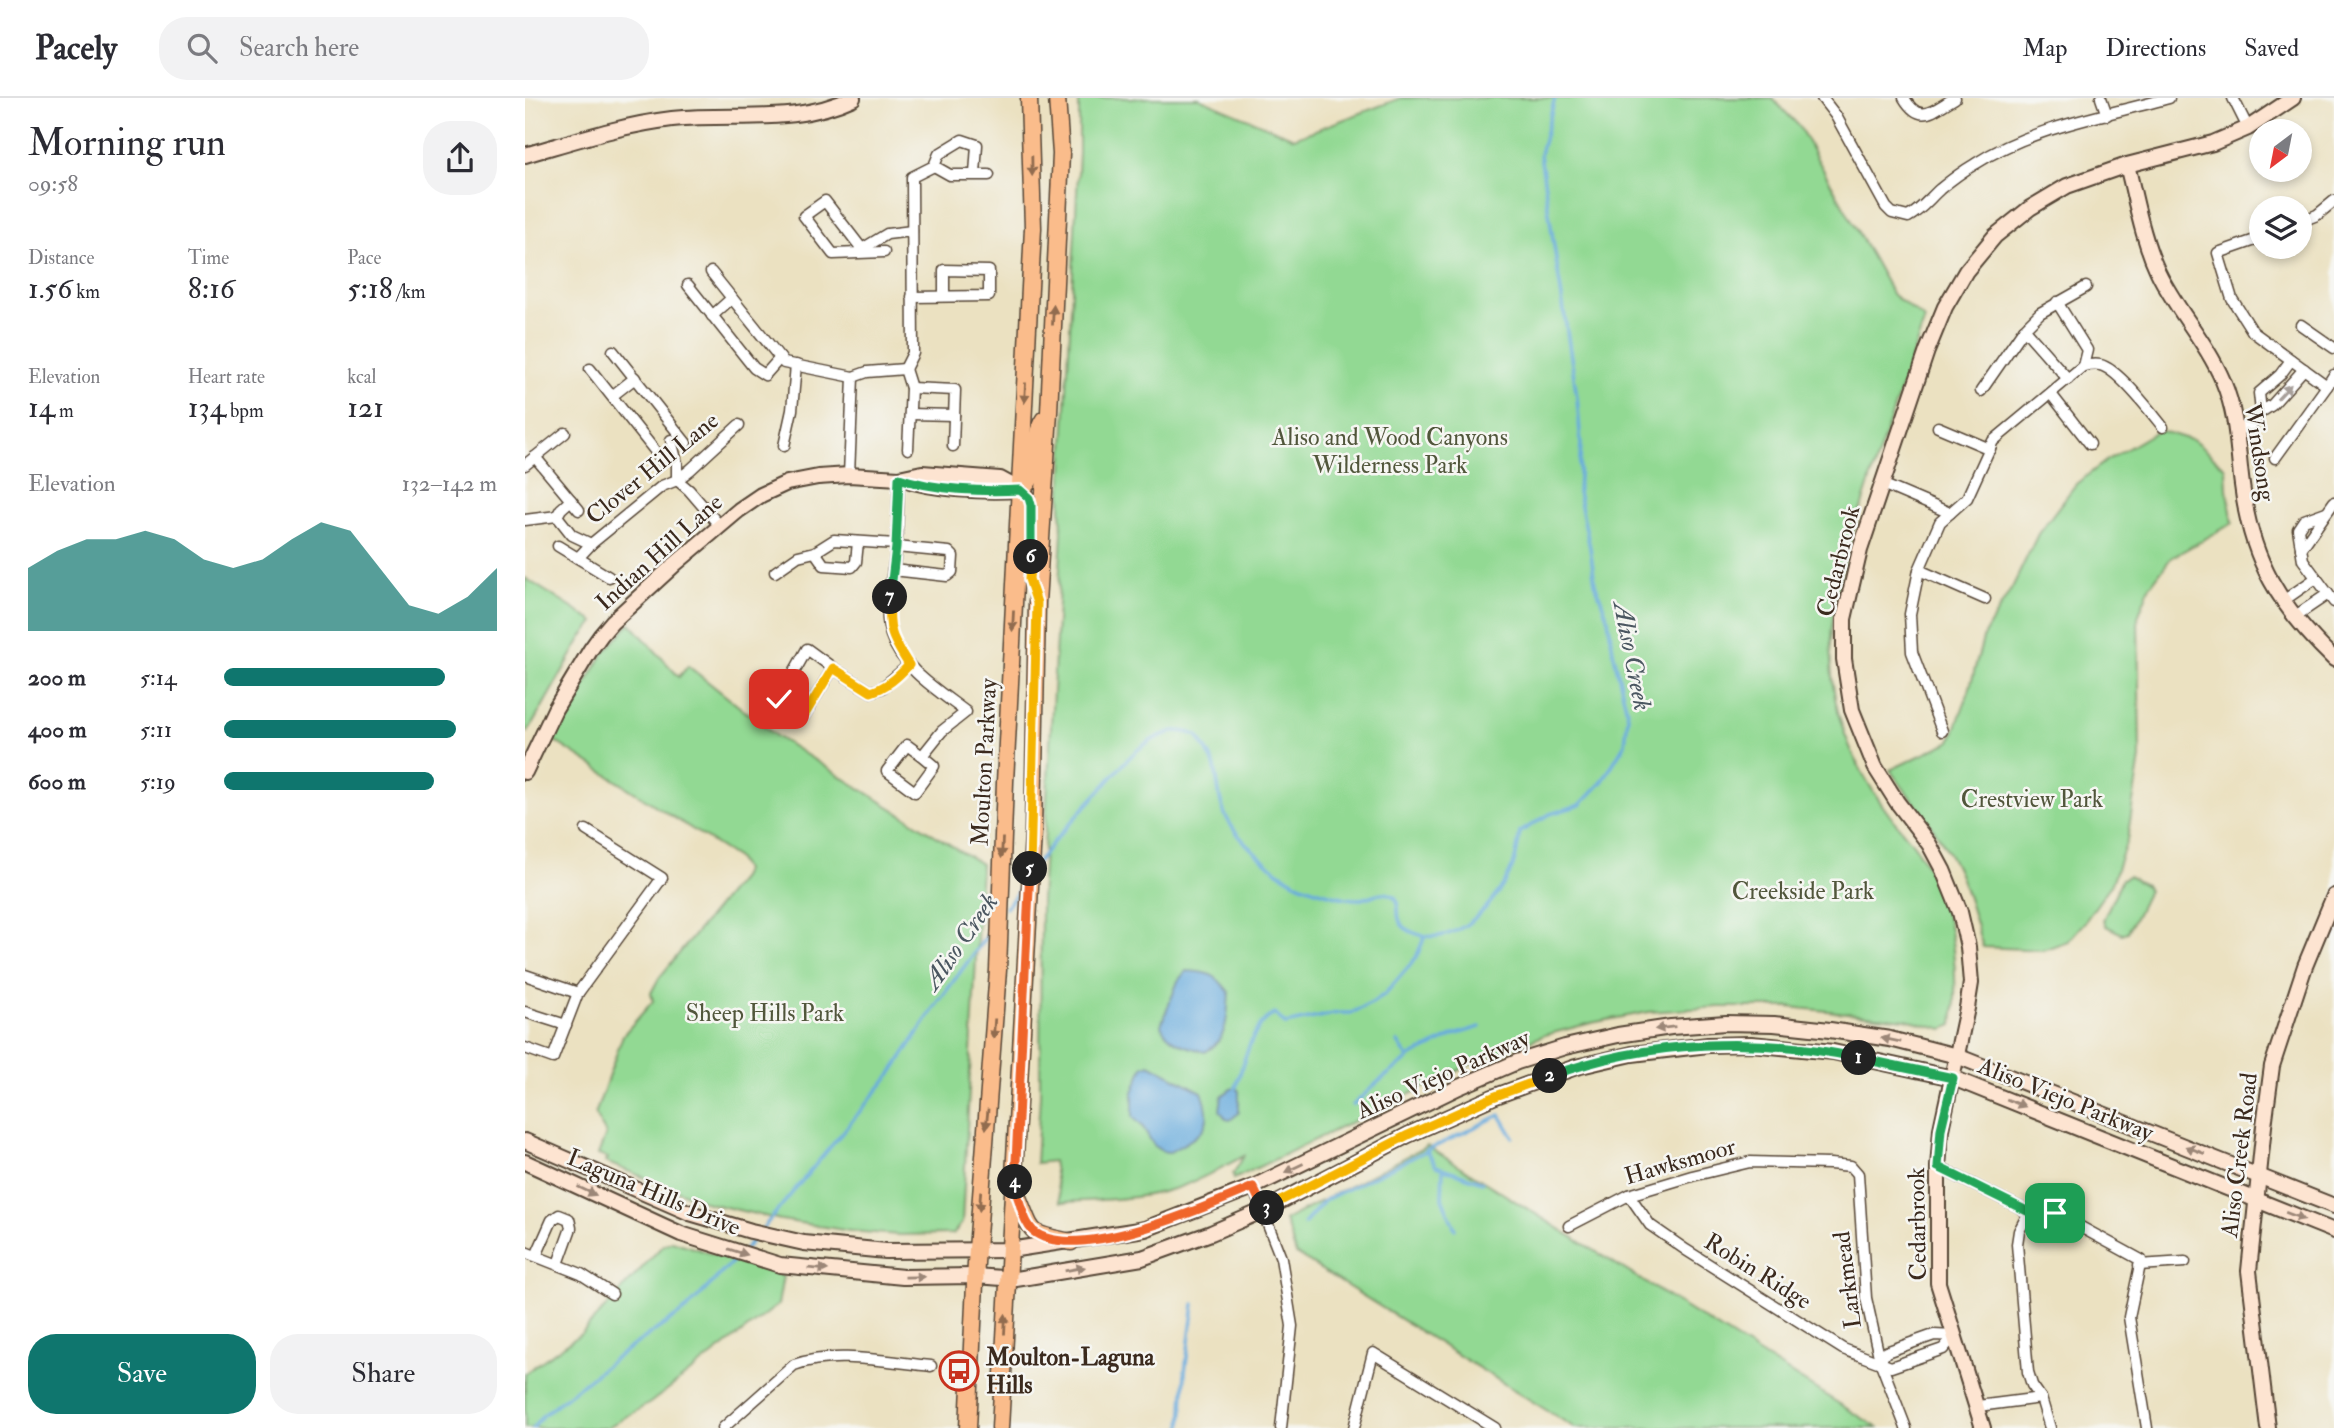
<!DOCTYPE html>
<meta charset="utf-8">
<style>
:root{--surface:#fff;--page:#f2f2f3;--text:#2b2b33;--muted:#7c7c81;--line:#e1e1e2;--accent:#0f766e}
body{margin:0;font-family:"IM FELL Double Pica",serif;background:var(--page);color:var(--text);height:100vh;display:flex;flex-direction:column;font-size:26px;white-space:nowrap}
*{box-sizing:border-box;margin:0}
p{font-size:23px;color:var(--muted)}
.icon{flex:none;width:38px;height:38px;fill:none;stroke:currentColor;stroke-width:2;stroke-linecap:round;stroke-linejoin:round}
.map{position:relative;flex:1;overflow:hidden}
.panel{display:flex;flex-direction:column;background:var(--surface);width:525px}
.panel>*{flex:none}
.needle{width:46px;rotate:212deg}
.fabs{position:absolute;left:1724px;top:21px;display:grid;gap:14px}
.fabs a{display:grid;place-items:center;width:63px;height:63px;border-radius:50%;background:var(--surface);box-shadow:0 4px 10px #0003;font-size:35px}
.pin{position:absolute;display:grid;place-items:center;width:60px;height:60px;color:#fff;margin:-30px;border-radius:14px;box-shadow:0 4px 10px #0006}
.km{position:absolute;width:35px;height:35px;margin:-18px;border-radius:50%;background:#222;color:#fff;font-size:19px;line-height:35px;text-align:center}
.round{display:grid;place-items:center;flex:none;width:74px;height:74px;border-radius:28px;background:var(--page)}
.summary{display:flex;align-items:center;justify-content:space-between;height:119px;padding:0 28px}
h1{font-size:38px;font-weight:600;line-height:52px}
.figures{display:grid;grid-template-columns:repeat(3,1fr);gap:10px;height:119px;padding:7px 28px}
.figures div{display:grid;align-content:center}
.figures b{font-size:30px;font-weight:600}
.figures small{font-size:19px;font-weight:400}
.figures p{font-size:19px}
.chart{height:196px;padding:14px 28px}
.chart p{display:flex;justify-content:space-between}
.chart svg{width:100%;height:126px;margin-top:7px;fill:var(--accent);opacity:.7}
.primary-button{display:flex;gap:14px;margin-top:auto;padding:14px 28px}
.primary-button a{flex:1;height:80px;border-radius:28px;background:var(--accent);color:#fff;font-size:28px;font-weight:600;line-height:80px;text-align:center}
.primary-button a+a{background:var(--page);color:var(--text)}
ul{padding:0 28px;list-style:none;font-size:23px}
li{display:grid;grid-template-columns:112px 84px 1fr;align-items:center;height:52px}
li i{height:18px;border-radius:9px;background:var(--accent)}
header{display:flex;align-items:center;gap:42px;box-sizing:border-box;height:98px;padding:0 35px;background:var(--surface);border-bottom:2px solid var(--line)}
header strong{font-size:33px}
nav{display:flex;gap:38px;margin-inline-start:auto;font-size:24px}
.search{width:490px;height:63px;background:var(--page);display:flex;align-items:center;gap:18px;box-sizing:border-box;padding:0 24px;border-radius:28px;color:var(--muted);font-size:26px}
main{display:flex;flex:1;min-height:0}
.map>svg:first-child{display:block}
.green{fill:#92d993;stroke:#668258;stroke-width:2}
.water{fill:#68abdd;stroke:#526a7e;stroke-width:2}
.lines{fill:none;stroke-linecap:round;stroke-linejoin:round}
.stream{stroke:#68abdd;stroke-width:3.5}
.street-casing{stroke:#554536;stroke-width:13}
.secondary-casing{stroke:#554536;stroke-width:18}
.primary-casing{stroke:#554536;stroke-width:19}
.street{stroke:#fff;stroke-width:10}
.secondary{stroke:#fde4d1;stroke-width:14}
.primary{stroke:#fabc8b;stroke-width:16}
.oneway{fill:#916c4f}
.oneway2{fill:#a79f9a}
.oneway3{fill:#9c8778}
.split-1-casing{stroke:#fff;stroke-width:14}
.split-2-casing{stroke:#fff;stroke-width:14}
.split-3-casing{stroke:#fff;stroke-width:14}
.split-4-casing{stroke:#fff;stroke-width:14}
.split-5-casing{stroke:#fff;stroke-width:14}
.split-6-casing{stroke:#fff;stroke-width:14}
.split-7-casing{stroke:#fff;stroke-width:14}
.split-8-casing{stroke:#fff;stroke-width:14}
.split-1{stroke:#22a559;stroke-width:9}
.split-2{stroke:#22a559;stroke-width:9}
.split-3{stroke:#f5b400;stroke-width:9}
.split-4{stroke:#f0652b;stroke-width:9}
.split-5{stroke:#f0652b;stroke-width:9}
.split-6{stroke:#f5b400;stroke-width:9}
.split-7{stroke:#22a559;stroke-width:9}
.split-8{stroke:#f5b400;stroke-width:9}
.labels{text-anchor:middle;stroke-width:5;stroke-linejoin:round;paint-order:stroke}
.park-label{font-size:24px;fill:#51563b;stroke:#f6f6f2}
.street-label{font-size:24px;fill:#3b2a1e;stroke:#f6f6f2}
.poi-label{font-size:24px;font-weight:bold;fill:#3b2a1e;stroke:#f6f6f2;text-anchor:start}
.water-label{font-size:26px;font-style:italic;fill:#4b5761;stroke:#f6f6f2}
</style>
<header>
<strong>Pacely</strong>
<div class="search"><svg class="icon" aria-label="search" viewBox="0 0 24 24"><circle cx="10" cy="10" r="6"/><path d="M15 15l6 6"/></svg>Search here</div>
<nav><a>Map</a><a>Directions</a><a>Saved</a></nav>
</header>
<main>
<section class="panel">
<div class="summary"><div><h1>Morning run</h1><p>09:58</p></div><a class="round"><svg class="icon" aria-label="share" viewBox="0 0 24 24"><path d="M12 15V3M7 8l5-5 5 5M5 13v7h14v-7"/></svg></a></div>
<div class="figures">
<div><p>Distance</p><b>1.56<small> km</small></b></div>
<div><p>Time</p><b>8:16</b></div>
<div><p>Pace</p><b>5:18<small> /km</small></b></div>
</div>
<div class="figures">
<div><p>Elevation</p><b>14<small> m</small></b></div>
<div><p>Heart rate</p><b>134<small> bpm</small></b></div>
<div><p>kcal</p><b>121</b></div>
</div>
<div class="chart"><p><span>Elevation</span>132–142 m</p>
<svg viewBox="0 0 160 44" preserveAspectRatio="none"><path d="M0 44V22L10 16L20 12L30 12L40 9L50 12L60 19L70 22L80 19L90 12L100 6L110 9L120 22L130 35L140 38L150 32L160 22V44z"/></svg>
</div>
<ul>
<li><b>200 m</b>5:14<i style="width:81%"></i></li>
<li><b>400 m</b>5:11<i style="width:85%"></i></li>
<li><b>600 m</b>5:19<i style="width:77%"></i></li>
</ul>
<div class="primary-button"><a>Save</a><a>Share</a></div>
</section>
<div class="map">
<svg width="1809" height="1330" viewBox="0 0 1809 1330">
<rect width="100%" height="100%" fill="#f6f6f2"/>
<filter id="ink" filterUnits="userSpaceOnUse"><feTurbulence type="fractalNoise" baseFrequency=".0143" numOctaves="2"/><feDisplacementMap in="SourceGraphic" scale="14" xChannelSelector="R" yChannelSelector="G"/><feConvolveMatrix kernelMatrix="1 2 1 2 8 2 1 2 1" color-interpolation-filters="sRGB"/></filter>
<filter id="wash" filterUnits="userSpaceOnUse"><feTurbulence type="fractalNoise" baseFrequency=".00686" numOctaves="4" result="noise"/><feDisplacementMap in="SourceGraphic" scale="28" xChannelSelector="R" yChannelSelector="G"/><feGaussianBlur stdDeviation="1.57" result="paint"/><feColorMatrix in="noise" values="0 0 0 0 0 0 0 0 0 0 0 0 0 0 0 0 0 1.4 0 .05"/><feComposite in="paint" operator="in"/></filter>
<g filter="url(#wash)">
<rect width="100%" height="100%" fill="#ebe1c1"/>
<g class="green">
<path d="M554 0H674L769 40 876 0H1247L1274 28 1368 197 1400 221C1379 281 1358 341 1339 401 1315 479 1293 536 1314 618 1323 650 1340 682 1358 708 1368 723 1381 736 1391 750 1427 803 1435 864 1428 927L1418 931 1381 921 1263 909H1194L1124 914 1066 925 1020 937 953 963 709 1081 708 1076 719 1058C701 1067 683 1078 665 1085 624 1102 578 1102 535 1104L528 1063 511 1065 515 998 516 803 537 435 536 407 554 55Z"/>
<path d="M1634 332 1669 343 1701 370 1702 391 1708 425 1646 460 1625 488 1613 519 1615 660 1602 742 1587 785 1559 825 1543 843 1518 852 1458 849C1449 822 1443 793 1430 767 1413 732 1387 703 1365 672L1426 643 1444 593 1459 537 1488 488 1513 436 1551 386 1581 363Z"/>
<path d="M0 480 69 524 57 539 3 634 0 631Z"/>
<path d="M105 525 154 579 163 568 251 638 456 766 437 1125 428 1136 374 1137 325 1133 256 1122 183 1105 80 1064 82 1060 73 1057 81 1036 70 1017 98 937 128 903 126 895 134 880 216 780 219 772 212 760 28 642 78 556Z"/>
<path d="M1603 778 1620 787 1623 793 1603 834 1597 836 1581 828 1578 822 1597 781Z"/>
<path d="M902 1048 1353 1330H1050L771 1156 760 1122Z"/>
<path d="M147 1143 258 1178 253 1207 125 1305 81 1330H0V1275L57 1235 138 1147Z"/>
</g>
<g class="water">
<path d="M661 873C685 874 690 876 704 894 702 919 704 941 680 954 663 949 643 945 636 927L653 883Z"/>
<path d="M624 966 677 994C692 1033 673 1037 645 1054 626 1054 626 1038 616 1027 614 1024 610 1022 608 1019V994L618 969Z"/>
<path d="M711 990 714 993V1015L705 1022 701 1021 695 1012 697 998 706 991Z"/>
</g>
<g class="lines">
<g class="stream">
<path d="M513 764C533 736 557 713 580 687 601 663 614 644 646 634 653 631 664 635 672 637 678 647 687 658 690 670 693 683 693 698 698 711 707 739 754 780 782 789 797 794 817 801 834 801 844 801 854 792 864 796 883 802 862 821 885 833 928 855 972 805 987 770 992 759 993 745 995 734L1025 716 1055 707 1077 684 1100 646 1103 618 1088 553 1083 521 1070 485 1065 450 1053 394 1056 346 1052 299 1015 56 1030 0"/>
<path d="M481 810 499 785"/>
<path d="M873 944 883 960 929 937 955 929"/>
<path d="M710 993C717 970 726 925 750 916L760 926 813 915H826L847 905 860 896 891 860 900 838"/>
<path d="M828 1007 853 984 883 961"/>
<path d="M901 1052 911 1068 957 1084"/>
<path d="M918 1071 917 1100 930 1131"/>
<path d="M779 1126 800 1102 975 1017 988 1039"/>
<path d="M238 1130 366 976 414 903 469 828"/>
<path d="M220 1151 231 1138"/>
<path d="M8 1330 17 1318 93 1258 162 1211 212 1159"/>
<path d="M657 1330 660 1274 669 1206"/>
</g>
</g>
</g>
<g filter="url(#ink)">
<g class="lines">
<g class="street-casing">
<g id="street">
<path d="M1297 0 1311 18 1361 109 1367 115 1383 119C1396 112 1404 101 1415 91 1426 82 1438 73 1450 66 1507 29 1579 18 1644 0"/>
<path d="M1379 0C1396 28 1408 12 1430 0"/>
<path d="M1576 0 1582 17"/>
<path d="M1708 0 1723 30"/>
<path d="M409 68 425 77H464"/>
<path d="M1774 124 1792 117 1809 103"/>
<path d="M1736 140 1693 155 1707 201 1728 234 1802 288 1809 277"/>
<path d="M337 151 300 103 279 118 308 156 359 154"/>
<path d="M338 154 337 151 362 136 387 133"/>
<path d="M186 174 259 265 328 279 342 274 380 271"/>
<path d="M163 187 229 270 240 277 255 260"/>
<path d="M387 199 464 198V173L419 172V198"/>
<path d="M1532 204 1562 252 1558 268C1563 267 1570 266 1575 267 1592 270 1626 314 1638 329"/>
<path d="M187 218 207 200"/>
<path d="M1776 227 1809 250"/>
<path d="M1499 231 1543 281"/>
<path d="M88 253 161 345"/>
<path d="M65 271 138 363"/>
<path d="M380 271 388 255 387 79 409 68 414 56 437 42 452 47 450 76"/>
<path d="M380 271 386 290 383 351"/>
<path d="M386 290 430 292 428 348"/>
<path d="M1456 293 1499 231 1515 215 1561 189"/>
<path d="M1526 296 1565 346"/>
<path d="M87 298 110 280"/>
<path d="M1736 314 1734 295 1755 277 1766 262"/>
<path d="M385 316 429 317"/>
<path d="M1413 329 1465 351"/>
<path d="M1713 332 1727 327 1736 314 1747 307 1779 271"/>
<path d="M146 342 152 365V382L164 392 195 428"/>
<path d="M259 348 267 312 271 267"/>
<path d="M10 359 54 412"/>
<path d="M1750 360 1802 288"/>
<path d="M0 367 40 335"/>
<path d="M324 377 328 279"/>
<path d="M374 380C373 403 373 427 371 451 369 477 357 511 366 537 376 570 415 594 441 614L417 633 397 658 382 647 362 673 390 694 409 668 397 658"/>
<path d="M1357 386 1425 415"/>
<path d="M1801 414 1779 422 1773 431 1778 462 1809 504"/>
<path d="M32 418 47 437 66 446"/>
<path d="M0 422 32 418 36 411 46 402"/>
<path d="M33 448 84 479"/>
<path d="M1776 451 1809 404"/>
<path d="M290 454 299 467 327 469 331 464 333 444"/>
<path d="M53 460 66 446 137 388 152 382 165 372 214 327"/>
<path d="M368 472 422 478 427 474 428 458 424 454 371 449"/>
<path d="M1394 472 1460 501"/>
<path d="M250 474 273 458 290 454 309 442 371 446"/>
<path d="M1758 503 1791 480"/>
<path d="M1769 519 1803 496"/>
<path d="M308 570 279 618 254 601 282 551 308 570 346 594 357 590 384 567"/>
<path d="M1417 633 1387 554 1385 516 1394 472 1415 424 1442 400 1468 343 1558 268"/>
<path d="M0 877 53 895"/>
<path d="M0 914 41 927"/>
<path d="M0 950 28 960 53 895 137 780 61 732"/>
<path d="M1413 1069 1504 1114 1530 1115 1616 1162 1604 1219 1622 1330"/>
<path d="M728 1089 756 1160 767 1228 756 1330"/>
<path d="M1104 1097 1125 1127 1161 1152 1318 1251 1366 1269 1418 1251 1429 1238"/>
<path d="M1504 1114 1494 1133 1492 1146 1503 1274 1507 1287 1516 1300 1525 1330"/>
<path d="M1044 1128 1104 1097 1167 1078 1225 1064 1305 1066 1326 1068 1333 1076 1341 1200 1355 1263 1381 1330"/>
<path d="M0 1154 56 1176 87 1196"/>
<path d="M11 1158 27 1122 34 1117 44 1121 46 1130 33 1166"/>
<path d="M1614 1167 1660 1164"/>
<path d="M1355 1263 1361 1254 1409 1237 1429 1238"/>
<path d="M1453 1308 1516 1300"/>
<path d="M198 1330 269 1267C308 1252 364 1264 406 1268"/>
<path d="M829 1330 848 1255 970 1330"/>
</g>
</g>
<g class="secondary-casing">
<g id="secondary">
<path d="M0 57C49 43 97 27 147 21 210 14 268 28 328 0"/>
<path d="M1602 67C1611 102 1617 140 1633 174 1651 212 1681 243 1698 283 1713 319 1712 350 1717 387 1726 463 1755 509 1809 561"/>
<path d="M376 380C409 392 458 394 494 392"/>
<path d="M0 674 30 611 66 551 76 537 87 524 149 467 214 412 236 397 262 385 293 379 324 377 374 380 397 375 475 381 495 392"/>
<path d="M0 1043 165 1115 226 1133 279 1145 361 1153 485 1152 620 1131 728 1089 934 989 992 964 1040 949 1093 937 1146 929 1201 925 1249 926 1305 932 1365 941 1432 958 1809 1108"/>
<path d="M0 1064 156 1136 255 1167 378 1179 450 1178 491 1181 617 1160 686 1135 739 1112 883 1037 968 999 1051 969 1107 956 1183 947 1226 946 1308 954 1428 980 1809 1133"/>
<path d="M1458 1330 1413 1185V1069L1416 1031 1442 910 1446 885 1443 849 1435 814 1418 772 1404 746 1372 704 1350 669 1327 612 1319 561V521L1335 452 1402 253 1420 209 1441 173 1470 138 1505 110 1542 88 1602 67 1688 45 1723 30 1768 0"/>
<path d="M1743 1330 1724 1173 1739 1028 1747 968 1780 868 1809 798"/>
</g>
</g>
<g class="primary-casing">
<g id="primary">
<path d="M507 434C508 417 509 403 495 392 519 377 504 343 519 321"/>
<path d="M492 1097C509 1137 501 1135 546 1144"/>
<path d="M443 1330 451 1165 473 872 480 684 508 130 504 0"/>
<path d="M475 1330 508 735 512 505 524 314 536 56 532 0"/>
</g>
</g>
<use href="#street" class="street"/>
<use href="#secondary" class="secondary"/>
<use href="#primary" class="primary"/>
</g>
<defs><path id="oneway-solid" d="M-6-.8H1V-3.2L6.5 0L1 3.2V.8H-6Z" transform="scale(1.75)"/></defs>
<g class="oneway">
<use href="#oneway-solid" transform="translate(507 68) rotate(89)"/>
<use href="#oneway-solid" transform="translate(528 217) rotate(-87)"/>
<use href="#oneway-solid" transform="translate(500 295) rotate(93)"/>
<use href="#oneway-solid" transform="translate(488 523) rotate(93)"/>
<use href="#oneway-solid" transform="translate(477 750) rotate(93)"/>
<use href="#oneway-solid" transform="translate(469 931) rotate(94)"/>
<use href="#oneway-solid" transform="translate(462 1021) rotate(96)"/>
<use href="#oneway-solid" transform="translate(455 1103) rotate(94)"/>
<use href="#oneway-solid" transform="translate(480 1226) rotate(-87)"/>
</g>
<use class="oneway2" href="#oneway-solid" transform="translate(1759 294) rotate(-47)"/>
<g class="oneway3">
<use href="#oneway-solid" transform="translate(1140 930) rotate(173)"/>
<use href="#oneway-solid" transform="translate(1366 942) rotate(-168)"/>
<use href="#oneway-solid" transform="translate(1491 1005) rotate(22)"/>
<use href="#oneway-solid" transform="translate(1670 1052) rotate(-159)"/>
<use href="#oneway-solid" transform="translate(769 1070) rotate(155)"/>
<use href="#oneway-solid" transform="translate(62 1093) rotate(25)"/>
<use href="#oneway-solid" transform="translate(1770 1118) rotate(21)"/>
<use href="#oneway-solid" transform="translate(213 1154) rotate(17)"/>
<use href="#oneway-solid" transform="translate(293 1171) rotate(5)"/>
<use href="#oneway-solid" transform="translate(550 1171) rotate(-10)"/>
<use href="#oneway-solid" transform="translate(390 1179) rotate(-1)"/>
</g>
</g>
<g class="lines" filter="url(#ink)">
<g class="split-1-casing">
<path id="split-1" d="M1334 960 1428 980 1416 1031 1413 1069 1504 1114 1530 1115"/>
</g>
<g class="split-2-casing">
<path id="split-2" d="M1025 978C1123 942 1233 938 1334 960"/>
</g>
<g class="split-3-casing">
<path id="split-3" d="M742 1110 883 1037 968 999 1025 978"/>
</g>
<g class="split-4-casing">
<path id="split-4" d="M490 1084C489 1093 494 1100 496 1109 499 1118 501 1126 508 1133 550 1167 683 1108 728 1089L739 1112 742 1110"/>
</g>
<g class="split-5-casing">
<path id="split-5" d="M490 1084 505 771"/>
</g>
<g class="split-6-casing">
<path id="split-6" d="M505 771 512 505 504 481 506 459"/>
</g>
<g class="split-7-casing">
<path id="split-7" d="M365 499 371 449 374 380C409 392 458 394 495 392L504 400 506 407V459"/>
</g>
<g class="split-8-casing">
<path id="split-8" d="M254 601 279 618 308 570 346 594C362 589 373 579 384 567 366 539 363 533 365 499"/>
</g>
<use href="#split-1" class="split-1"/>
<use href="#split-2" class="split-2"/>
<use href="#split-3" class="split-3"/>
<use href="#split-4" class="split-4"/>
<use href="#split-5" class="split-5"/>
<use href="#split-6" class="split-6"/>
<use href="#split-7" class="split-7"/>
<use href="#split-8" class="split-8"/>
</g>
<defs>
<g id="bus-ring" transform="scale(2.0125)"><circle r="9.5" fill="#f6f6f2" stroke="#c8321e" stroke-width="1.5"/><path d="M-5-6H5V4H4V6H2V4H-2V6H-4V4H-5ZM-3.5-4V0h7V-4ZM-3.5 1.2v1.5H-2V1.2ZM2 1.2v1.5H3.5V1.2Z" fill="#c8321e"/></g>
</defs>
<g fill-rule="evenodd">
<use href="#bus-ring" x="434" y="1273"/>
</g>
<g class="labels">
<g class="park-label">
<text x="865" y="347">Aliso and Wood Canyons<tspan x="865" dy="28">Wilderness Park</tspan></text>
<text x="1507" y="709">Crestview Park</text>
<text x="1278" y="801">Creekside Park</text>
<text x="240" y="923">Sheep Hills Park</text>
</g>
<g class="street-label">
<text transform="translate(1735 354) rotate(81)" y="8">Windsong</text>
<text transform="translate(127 370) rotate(-39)" y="8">Clover Hill Lane</text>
<text transform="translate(134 454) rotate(-42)" y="8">Indian Hill Lane</text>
<text transform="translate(1313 463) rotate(-76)" y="8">Cedarbrook</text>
<text transform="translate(459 664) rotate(-87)" y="8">Moulton Parkway</text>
<text transform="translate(918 976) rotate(-24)" y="8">Aliso Viejo Parkway</text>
<text transform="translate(1541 1001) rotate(22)" y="8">Aliso Viejo Parkway</text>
<text transform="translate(1714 1057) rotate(-83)" y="8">Aliso Creek Road</text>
<text transform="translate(1155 1063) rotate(-16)" y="8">Hawksmoor</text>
<text transform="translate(129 1094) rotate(23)" y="8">Laguna Hills Drive</text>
<text transform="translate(1392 1126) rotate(-91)" y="8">Cedarbrook</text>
<text transform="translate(1233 1173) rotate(32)" y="8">Robin Ridge</text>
<text transform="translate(1322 1182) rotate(-97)" y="8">Larkmead</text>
</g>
<g class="poi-label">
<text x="461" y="1267">Moulton-Laguna<tspan x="461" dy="28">Hills</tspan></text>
</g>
<g class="water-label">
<text transform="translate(1108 558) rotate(79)" y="9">Aliso Creek</text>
<text transform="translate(435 843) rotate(-55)" y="9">Aliso Creek</text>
</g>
</g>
</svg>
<div class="fabs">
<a><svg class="needle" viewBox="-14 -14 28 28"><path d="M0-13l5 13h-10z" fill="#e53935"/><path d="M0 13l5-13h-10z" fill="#7c7c81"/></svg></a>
<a><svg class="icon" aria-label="layers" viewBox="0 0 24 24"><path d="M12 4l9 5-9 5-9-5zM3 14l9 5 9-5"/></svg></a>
</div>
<div class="pin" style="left:1530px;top:1115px;background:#1e9e55"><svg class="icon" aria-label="arrive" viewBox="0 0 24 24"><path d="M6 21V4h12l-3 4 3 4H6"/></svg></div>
<div class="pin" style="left:254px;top:601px;background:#d93025"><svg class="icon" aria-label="check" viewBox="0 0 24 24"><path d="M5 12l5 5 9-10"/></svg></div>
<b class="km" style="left:1334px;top:960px">1</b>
<b class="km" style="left:1025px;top:978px">2</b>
<b class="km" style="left:742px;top:1110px">3</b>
<b class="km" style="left:490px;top:1084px">4</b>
<b class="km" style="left:505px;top:771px">5</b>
<b class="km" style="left:506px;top:459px">6</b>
<b class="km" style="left:365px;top:499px">7</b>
</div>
</main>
